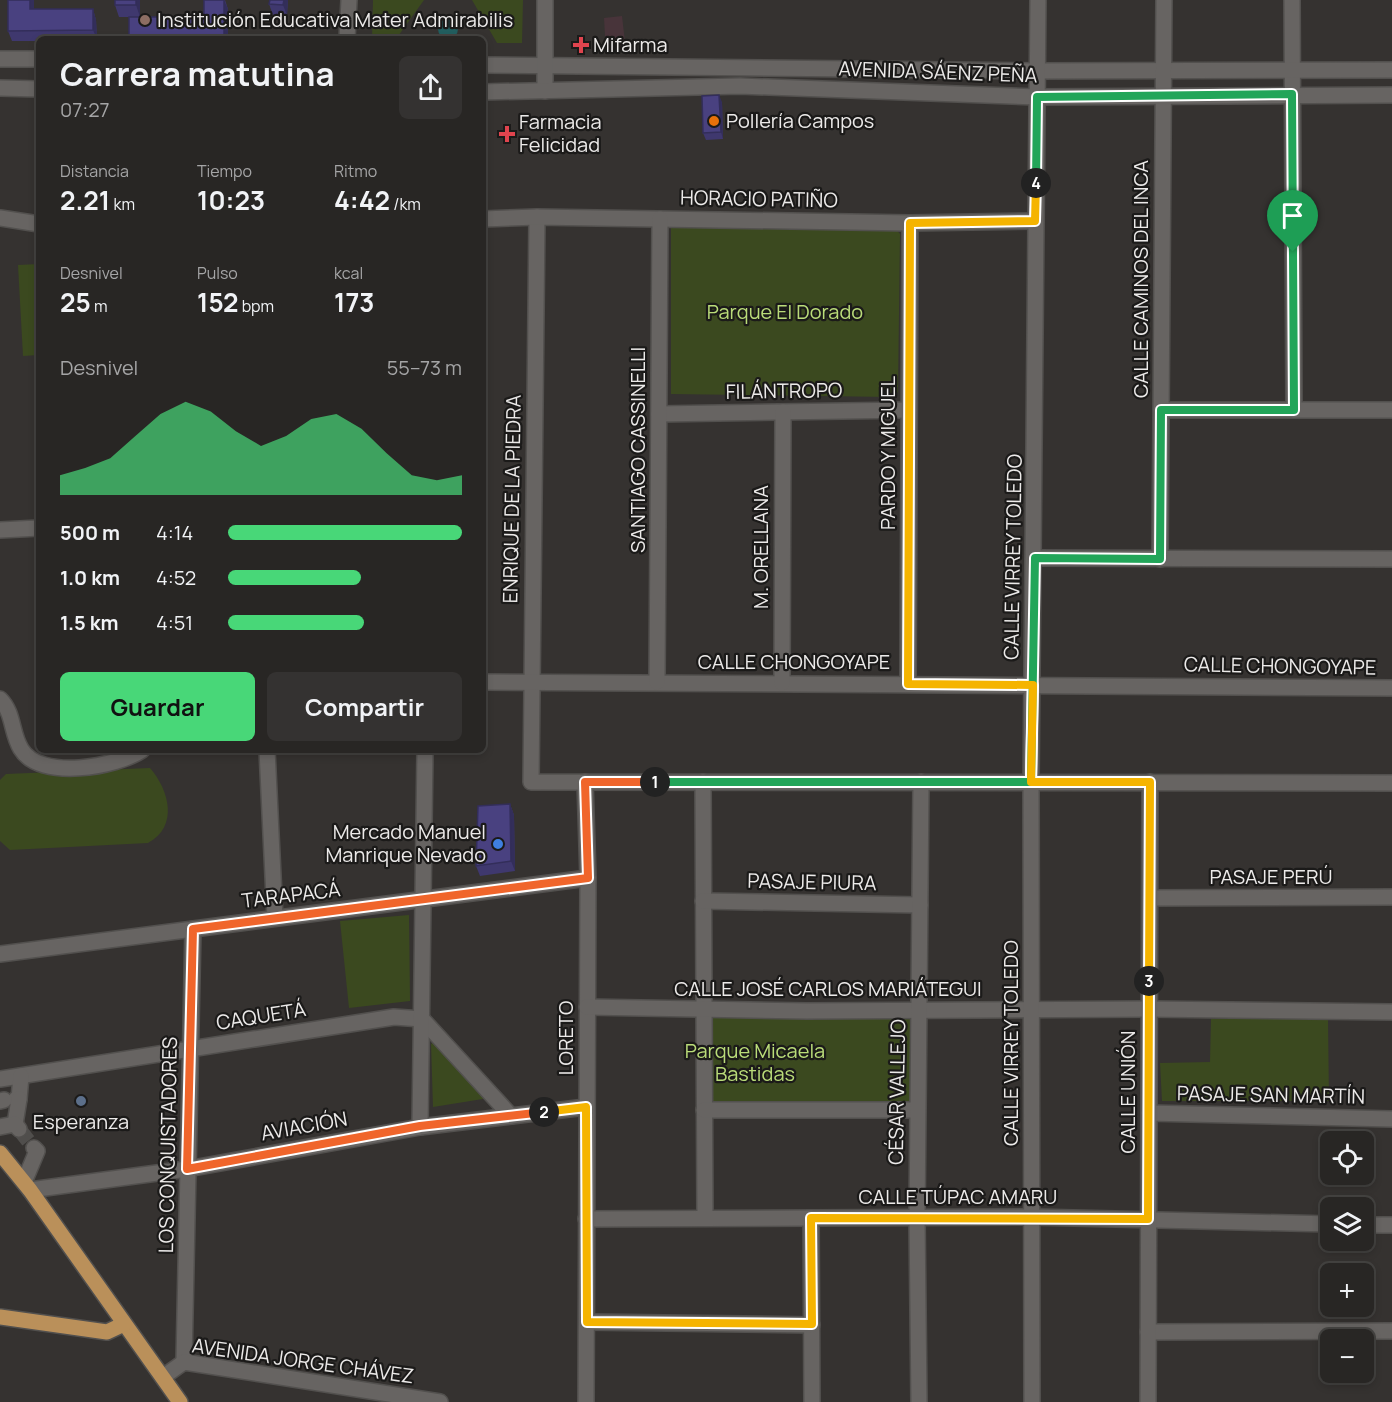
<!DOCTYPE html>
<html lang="es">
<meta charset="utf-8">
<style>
:root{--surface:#282624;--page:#343231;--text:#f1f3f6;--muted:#a5a5a6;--line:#444341;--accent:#48d778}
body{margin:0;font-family:Manrope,sans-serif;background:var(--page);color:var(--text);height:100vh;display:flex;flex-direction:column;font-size:22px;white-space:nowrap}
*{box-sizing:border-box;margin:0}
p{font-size:20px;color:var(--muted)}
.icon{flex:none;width:33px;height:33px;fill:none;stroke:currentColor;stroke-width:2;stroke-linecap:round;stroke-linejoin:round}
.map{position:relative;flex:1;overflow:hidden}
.drawer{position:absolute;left:36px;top:36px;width:450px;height:717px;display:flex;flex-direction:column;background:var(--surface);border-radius:9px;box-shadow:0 3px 9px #0003,0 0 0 2px var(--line)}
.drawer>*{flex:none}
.buttons{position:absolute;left:1320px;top:1131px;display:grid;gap:12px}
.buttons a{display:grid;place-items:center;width:54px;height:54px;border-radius:9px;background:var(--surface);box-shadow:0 3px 9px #0003,0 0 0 2px var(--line);font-size:30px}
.pin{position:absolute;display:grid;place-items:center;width:51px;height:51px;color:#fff;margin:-62px -26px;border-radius:50% 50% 50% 0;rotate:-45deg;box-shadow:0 0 6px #0007}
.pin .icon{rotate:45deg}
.km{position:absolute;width:30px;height:30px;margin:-15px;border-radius:50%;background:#222;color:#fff;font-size:16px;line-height:30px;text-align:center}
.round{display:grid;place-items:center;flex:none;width:63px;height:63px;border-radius:9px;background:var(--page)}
.head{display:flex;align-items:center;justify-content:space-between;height:102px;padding:0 24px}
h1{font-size:33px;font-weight:700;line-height:45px}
.stats{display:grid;grid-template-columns:repeat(3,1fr);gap:9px;height:102px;padding:6px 24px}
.stats div{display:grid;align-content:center}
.stats b{font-size:26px;font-weight:700}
.stats small{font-size:16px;font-weight:400}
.stats p{font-size:16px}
.chart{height:168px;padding:12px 24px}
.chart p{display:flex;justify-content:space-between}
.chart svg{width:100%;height:108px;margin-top:6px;fill:var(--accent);opacity:.7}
.button{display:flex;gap:12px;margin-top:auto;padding:12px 24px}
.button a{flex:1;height:69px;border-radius:9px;background:var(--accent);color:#111;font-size:24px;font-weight:700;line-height:69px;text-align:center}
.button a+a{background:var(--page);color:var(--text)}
ul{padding:0 24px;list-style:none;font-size:20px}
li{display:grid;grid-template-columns:96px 72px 1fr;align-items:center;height:45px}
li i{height:15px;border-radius:8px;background:var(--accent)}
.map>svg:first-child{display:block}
.commercial{fill:#48343a}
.green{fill:#3b491f}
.water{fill:#225e5f}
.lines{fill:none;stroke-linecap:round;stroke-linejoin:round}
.minor-tunnel{stroke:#504e4c;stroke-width:15;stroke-dasharray:15 8;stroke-linecap:butt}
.minor-casing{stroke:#52504e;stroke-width:18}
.major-casing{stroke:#52504e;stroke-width:18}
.minor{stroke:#676462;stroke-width:15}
.major{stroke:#ba905a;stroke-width:15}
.wall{fill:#3f386e}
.shaded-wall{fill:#332e5a}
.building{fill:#494180;stroke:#332e5a;stroke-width:1.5}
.split-1-casing{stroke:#fff;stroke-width:12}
.split-2-casing{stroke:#fff;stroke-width:12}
.split-3-casing{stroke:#fff;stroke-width:12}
.split-4-casing{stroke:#fff;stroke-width:12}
.split-5-casing{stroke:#fff;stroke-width:12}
.split-1{stroke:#22a559;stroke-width:8}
.split-2{stroke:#f0652b;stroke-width:8}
.split-3{stroke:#f5b400;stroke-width:8}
.split-4{stroke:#f5b400;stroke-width:8}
.split-5{stroke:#22a559;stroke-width:8}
.education-dot{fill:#8d6e63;stroke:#1b1a19;stroke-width:2}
.health-dot{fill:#e0444e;stroke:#1b1a19;stroke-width:2}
.food-dot{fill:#e8710a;stroke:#1b1a19;stroke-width:2}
.shop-dot{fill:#3f7fe0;stroke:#1b1a19;stroke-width:2}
.service-dot{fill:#5c6f8a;stroke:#1b1a19;stroke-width:2}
.labels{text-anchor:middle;stroke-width:4.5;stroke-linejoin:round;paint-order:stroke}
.poi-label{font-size:20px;fill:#eceae9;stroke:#1b1a19;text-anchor:start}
.street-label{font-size:20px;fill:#eceae9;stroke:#1b1a19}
.park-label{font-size:20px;fill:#badc79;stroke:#1b1a19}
</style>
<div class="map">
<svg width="1392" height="1402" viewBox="0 0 1392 1402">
<rect width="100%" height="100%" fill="#353230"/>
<path class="commercial" d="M622 16 626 51 606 52 604 18Z"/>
<g class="green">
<path d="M373 0H424L396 39H372Z"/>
<path d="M472 0H523L522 43H497Z"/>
<path d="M671 227 896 229 900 234 898 392 893 397 671 394Z"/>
<path d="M39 264V355L23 356 18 265Z"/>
<path d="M150 768C169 790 179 826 148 843L10 850 0 841V780L6 774Z"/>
<path d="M409 915 410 1001 349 1008 340 921Z"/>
<path d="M710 1016 912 1019 911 1107 710 1108Z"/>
<path d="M1211 1019H1328L1329 1101H1162L1160 1063 1210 1062Z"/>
<path d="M434 1042 489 1098 433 1107 431 1044Z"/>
</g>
<circle class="water" cx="448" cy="29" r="10"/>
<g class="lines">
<path class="minor-tunnel" d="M19 1129 34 1148"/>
<g class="minor-casing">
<g id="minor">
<path d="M1292 0 1294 410"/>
<path d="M347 39 349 0"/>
<path d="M0 59H39"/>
<path d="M483 65 1038 71 1392 70"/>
<path d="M0 88 39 89"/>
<path d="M545 91V0"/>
<path d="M483 92 740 86 1037 97 1392 95"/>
<path d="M537 217 531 782 1392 783"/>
<path d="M0 218 39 224"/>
<path d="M483 219 537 217 910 223 1035 221"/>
<path d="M1161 410H1392"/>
<path d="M659 414 909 410"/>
<path d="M0 530 39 528"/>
<path d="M1035 558 1392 559"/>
<path d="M1160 559 1164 0"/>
<path d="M483 682 1392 688"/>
<path d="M657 682 660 219"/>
<path d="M782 683 783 412"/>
<path d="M908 684 910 223"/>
<path d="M0 699C14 713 11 733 21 749 40 781 117 767 142 750"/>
<path d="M267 750 275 918"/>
<path d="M585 782 588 878 586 1402"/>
<path d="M703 782 705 1218"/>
<path d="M1150 898 1392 897"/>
<path d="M703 901 920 905"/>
<path d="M0 954 588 878"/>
<path d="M587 1007 807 1011 1149 1009 1392 1012"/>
<path d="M0 1079 394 1017 422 1019 511 1116"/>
<path d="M16 1099H19L21 1076"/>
<path d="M0 1101 4 1100"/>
<path d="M704 1110H917"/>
<path d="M1149 1113 1392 1119"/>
<path d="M15 1124 19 1099"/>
<path d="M0 1127 15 1124 19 1129"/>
<path d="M420 1127 425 750"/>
<path d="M24 1182 37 1151 34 1148"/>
<path d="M30 1190 187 1169 420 1127 586 1107"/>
<path d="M811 1218 812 1402"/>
<path d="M586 1219 1032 1217 1330 1224"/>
<path d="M1364 1225H1392"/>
<path d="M587 1322 812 1325"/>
<path d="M1148 1332 1392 1331"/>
<path d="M184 1362 193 929"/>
<path d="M163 1377 184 1362 440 1402"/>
<path d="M919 1402 917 1218 921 782"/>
<path d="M1032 1402 1031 782 1038 0"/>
<path d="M1148 1402 1150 782"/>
</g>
</g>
<g class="major-casing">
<g id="major">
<path d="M0 1153 30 1190 180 1402"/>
<path d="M0 1317 107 1332 124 1324"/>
</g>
</g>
<use href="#minor" class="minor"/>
<use href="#major" class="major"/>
</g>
<g class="wall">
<path d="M140 0V17H204V0H225L228 9V39H129V17H119L115 5Z"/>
<path d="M288 0 287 15H273L269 4Z"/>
<path d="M34 9H93L96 20 97 39H39V41H12L8 31Z"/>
<path d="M722 102 723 139 706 140 703 133Z"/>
<path d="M510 804 514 815 515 871 480 876 476 866Z"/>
</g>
<g class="shaded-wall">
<path d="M30 0H34V20L30 9Z"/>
<path d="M136 0H140V17L136 5Z"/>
<path d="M224 0 228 9V39H224Z"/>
<path d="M284 0H288L287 15 283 5Z"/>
<path d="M93 9 96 20 97 39 93 30Z"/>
<path d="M719 95 722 102 723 139 721 132Z"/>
<path d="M510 804 514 815 515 871 511 861Z"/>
</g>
<g class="building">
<path d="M8 0H30V9H93V30L8 31Z"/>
<rect x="115" y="0" width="21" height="5"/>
<path d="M204 0H224V39H129V17H204Z"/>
<path d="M270 0H284L283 5 269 4Z"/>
<path d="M719 95 721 132 703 133 702 96Z"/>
<path d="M510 804 511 861 476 866 478 806Z"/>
</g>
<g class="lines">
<g class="split-1-casing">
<path id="split-1" d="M655 782H1031L1035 558 1160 559 1161 410H1294L1293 252"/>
</g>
<g class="split-2-casing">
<path id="split-2" d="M544 1112 420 1126 187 1169 193 929 588 878 585 782H655"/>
</g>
<g class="split-3-casing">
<path id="split-3" d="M544 1112 586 1107 587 1322 812 1324 811 1218 1148 1219 1149 981"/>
</g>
<g class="split-4-casing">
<path id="split-4" d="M1036 183 1035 221 910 223 908 684 1033 685 1031 782H1150L1149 981"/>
</g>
<g class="split-5-casing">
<path id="split-5" d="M1036 183 1037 97 1292 94 1293 252"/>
</g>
<use href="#split-1" class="split-1"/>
<use href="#split-2" class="split-2"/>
<use href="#split-3" class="split-3"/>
<use href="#split-4" class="split-4"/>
<use href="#split-5" class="split-5"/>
</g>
<circle class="education-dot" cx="145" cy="20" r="6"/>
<g class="health-dot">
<path d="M578 36h6v6h6v6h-6v6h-6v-6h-6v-6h6z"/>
<path d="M504 125h6v6h6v6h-6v6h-6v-6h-6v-6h6z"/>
</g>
<circle class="food-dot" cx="714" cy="121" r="6"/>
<circle class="shop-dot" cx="498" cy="844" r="6"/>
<circle class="service-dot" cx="81" cy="1101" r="6"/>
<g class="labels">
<g class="poi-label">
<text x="157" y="27">Institución Educativa Mater Admirabilis</text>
<text x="593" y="52">Mifarma</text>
<text x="726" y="128">Pollería Campos</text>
<text x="519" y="129">Farmacia<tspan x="519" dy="23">Felicidad</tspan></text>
<text x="486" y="839" text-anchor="end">Mercado Manuel<tspan x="486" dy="23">Manrique Nevado</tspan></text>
<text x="81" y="1129" text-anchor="middle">Esperanza</text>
</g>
<g class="street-label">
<text transform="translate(938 72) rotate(2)" y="7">AVENIDA SÁENZ PEÑA</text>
<text transform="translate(759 199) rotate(1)" y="7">HORACIO PATIÑO</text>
<text transform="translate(1141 279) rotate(-90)" y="7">CALLE CAMINOS DEL INCA</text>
<text transform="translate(784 391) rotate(-1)" y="7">FILÁNTROPO</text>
<text transform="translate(638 450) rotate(-90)" y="7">SANTIAGO CASSINELLI</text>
<text transform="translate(888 453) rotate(-90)" y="7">PARDO Y MIGUEL</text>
<text transform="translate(512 499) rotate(-89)" y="7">ENRIQUE DE LA PIEDRA</text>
<text transform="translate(761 547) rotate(-90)" y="7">M. ORELLANA</text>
<text transform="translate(1013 557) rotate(-89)" y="7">CALLE VIRREY TOLEDO</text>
<text x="794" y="669">CALLE CHONGOYAPE</text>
<text transform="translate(1280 666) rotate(1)" y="7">CALLE CHONGOYAPE</text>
<text x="1271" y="884">PASAJE PERÚ</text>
<text transform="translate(812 882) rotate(1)" y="7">PASAJE PIURA</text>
<text transform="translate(291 895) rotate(-7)" y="7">TARAPACÁ</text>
<text x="828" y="996">CALLE JOSÉ CARLOS MARIÁTEGUI</text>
<text transform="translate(261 1016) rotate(-9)" y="7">CAQUETÁ</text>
<text transform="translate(566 1038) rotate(-90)" y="7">LORETO</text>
<text transform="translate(1011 1043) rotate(-90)" y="7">CALLE VIRREY TOLEDO</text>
<text transform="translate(897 1092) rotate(-89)" y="7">CÉSAR VALLEJO</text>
<text transform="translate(1128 1092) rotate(-90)" y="7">CALLE UNIÓN</text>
<text transform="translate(1271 1095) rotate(1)" y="7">PASAJE SAN MARTÍN</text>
<text transform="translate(304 1126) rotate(-10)" y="7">AVIACIÓN</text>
<text transform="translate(168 1145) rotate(-89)" y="7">LOS CONQUISTADORES</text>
<text x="958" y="1204">CALLE TÚPAC AMARU</text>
<text transform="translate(303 1361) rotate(8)" y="7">AVENIDA JORGE CHÁVEZ</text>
</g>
<g class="park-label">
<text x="785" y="319">Parque El Dorado</text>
<text x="755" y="1058">Parque Micaela<tspan x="755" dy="23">Bastidas</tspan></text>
</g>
</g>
</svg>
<div class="buttons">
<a><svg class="icon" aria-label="locate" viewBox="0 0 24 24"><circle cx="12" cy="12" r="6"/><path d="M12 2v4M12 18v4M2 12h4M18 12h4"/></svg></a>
<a><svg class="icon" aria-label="layers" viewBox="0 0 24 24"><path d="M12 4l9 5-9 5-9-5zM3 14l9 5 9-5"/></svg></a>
<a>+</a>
<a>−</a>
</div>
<div class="pin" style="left:1293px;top:252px;background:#1e9e55"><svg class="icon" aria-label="arrive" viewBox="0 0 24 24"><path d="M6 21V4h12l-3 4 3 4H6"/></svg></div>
<b class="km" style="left:655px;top:782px">1</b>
<b class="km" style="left:544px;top:1112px">2</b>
<b class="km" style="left:1149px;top:981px">3</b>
<b class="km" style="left:1036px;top:183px">4</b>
<section class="drawer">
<div class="head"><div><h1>Carrera matutina</h1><p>07:27</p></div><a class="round"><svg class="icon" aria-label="share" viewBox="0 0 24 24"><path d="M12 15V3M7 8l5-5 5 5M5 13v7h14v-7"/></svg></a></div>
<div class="stats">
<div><p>Distancia</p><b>2.21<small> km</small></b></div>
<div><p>Tiempo</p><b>10:23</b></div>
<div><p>Ritmo</p><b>4:42<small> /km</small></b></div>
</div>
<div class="stats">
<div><p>Desnivel</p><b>25<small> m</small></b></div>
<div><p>Pulso</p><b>152<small> bpm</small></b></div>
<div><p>kcal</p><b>173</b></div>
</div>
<div class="chart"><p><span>Desnivel</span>55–73 m</p>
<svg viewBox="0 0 160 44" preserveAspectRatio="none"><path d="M0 44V36L10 33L20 29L30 20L40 11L50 6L60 10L70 18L80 24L90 20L100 13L110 11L120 17L130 27L140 36L150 38L160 36V44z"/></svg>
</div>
<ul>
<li><b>500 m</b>4:14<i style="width:100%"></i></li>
<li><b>1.0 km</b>4:52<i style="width:57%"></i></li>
<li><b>1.5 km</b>4:51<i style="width:58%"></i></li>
</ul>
<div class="button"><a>Guardar</a><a>Compartir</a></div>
</section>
</div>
